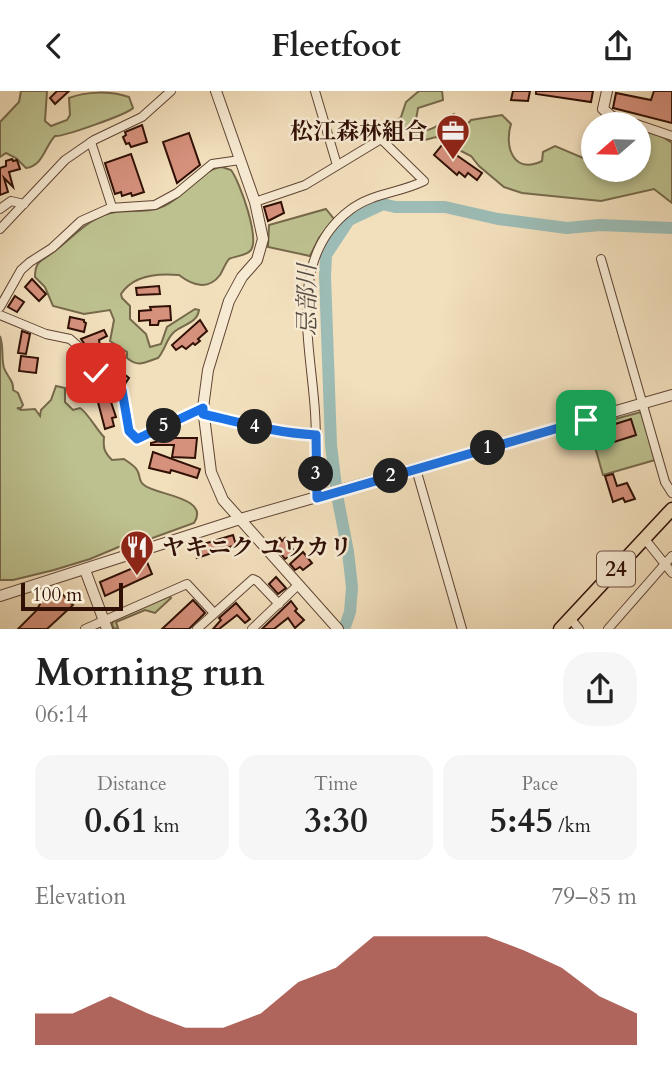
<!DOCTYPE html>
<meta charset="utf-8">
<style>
:root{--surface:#fff;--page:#f6f6f6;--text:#222;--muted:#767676;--accent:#8f2418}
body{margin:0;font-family:Cardo,"Noto Serif JP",serif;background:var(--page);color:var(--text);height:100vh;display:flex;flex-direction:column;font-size:26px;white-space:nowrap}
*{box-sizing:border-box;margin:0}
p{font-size:23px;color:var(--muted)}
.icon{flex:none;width:38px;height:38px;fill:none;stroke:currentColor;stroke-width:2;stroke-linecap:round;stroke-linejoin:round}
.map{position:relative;height:538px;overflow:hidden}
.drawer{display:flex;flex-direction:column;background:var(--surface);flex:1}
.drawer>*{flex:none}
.needle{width:46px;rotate:250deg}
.buttons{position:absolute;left:581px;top:21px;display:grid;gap:14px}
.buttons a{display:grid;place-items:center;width:70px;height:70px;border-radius:50%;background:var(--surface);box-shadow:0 4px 10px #0003;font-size:35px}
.scale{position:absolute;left:21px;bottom:18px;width:102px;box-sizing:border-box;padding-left:7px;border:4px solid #301005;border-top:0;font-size:19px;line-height:24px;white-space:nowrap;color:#301005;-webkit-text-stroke:5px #f7ead3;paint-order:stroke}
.pin{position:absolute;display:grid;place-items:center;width:60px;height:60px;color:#fff;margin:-30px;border-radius:14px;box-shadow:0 4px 10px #0006}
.km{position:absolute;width:35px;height:35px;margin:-18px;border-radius:50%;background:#222;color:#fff;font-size:19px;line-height:35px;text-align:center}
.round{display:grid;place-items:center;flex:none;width:74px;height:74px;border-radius:28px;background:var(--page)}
.headline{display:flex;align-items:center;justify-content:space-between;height:119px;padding:0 35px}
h1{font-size:38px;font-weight:800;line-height:52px}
.metrics{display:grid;grid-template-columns:repeat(3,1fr);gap:10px;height:119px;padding:7px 35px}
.metrics div{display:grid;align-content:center;border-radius:18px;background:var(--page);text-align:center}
.metrics b{font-size:35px;font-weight:800}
.metrics small{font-size:19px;font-weight:400}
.metrics p{font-size:19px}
.chart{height:196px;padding:14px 35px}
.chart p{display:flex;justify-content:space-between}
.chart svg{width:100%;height:126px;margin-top:7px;fill:var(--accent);opacity:.7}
header{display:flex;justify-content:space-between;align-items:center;height:91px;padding:0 35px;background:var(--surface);font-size:32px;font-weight:800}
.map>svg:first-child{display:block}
.green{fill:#bdc18f;stroke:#76684a;stroke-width:2}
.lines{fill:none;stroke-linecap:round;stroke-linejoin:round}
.river{stroke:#9cbcb5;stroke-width:12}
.building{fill:#d6917d;stroke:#301005;stroke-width:2}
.minor-casing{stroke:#604433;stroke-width:10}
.tertiary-casing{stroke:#604433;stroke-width:12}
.primary-casing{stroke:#301005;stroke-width:15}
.minor{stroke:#f7ead3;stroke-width:8}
.tertiary{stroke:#f7ead3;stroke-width:10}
.primary{stroke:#f2dfbc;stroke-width:12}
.route-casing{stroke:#fff;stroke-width:14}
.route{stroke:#1a73e8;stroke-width:9}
.labels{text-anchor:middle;stroke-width:5;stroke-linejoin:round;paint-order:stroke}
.shield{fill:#f7ead3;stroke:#6c5143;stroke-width:2}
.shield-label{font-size:21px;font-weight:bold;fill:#301005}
.poi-label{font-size:23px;font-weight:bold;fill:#301005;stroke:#f7ead3;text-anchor:end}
.water-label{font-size:24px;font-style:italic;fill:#564c43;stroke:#f7ead3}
</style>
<header><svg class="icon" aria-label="back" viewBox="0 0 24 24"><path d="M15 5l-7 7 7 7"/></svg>Fleetfoot<svg class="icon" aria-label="share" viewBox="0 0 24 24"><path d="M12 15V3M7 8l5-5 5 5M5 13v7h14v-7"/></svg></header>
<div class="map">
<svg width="672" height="538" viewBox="0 0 672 538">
<rect width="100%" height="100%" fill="#f2dfbc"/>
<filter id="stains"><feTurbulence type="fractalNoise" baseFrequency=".00286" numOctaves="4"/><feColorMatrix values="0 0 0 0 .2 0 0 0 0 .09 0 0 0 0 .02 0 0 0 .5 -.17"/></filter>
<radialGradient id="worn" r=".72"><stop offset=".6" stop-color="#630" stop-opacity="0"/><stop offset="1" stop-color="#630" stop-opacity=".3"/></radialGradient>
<g class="green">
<path d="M21 0H47L45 30 51 35 67 29 70 24 69 7C87 0 110 0 129 6L133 17C128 23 63 46 55 45 45 55 43 75 26 77L16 67 6 62 0 66V31L19 11Z"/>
<path d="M419 0H442L443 9 418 17 416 29 427 39C442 36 442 27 454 23L459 36 464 37 471 29 502 24 511 33C504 55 513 84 542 70L543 61 555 55 588 69 590 74H593V79H639V45L642 41 657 42 672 52V112L654 98 601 110 522 102 504 96 479 75 471 65 453 56 449 44 443 49 436 46 425 49 395 33 401 26 406 11Z"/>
<path d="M222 76 231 79C240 91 261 150 250 160 245 165 235 165 229 168 225 173 223 179 220 184 208 200 192 194 179 184 157 182 133 184 121 203L122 207 130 215V228L146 243 150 256 161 253 167 236 195 218 199 219C197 233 182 233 173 242 166 249 165 259 158 267 145 271 139 277 127 267V261L110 250 114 229 110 219 84 223 53 215 45 196 35 186C35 169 42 170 52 162 73 147 89 125 116 121 132 119 149 122 164 115 186 106 198 79 222 76Z"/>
<path d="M326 118 334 128 319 147 310 165 268 156 269 134Z"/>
<path d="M0 245C4 256 1 266 4 277 7 286 14 289 13 299L18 302 23 314 21 317H17L21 319 35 318 40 325 41 319 51 309 56 295 65 297V311L73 319 80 317C87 321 97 339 104 346 103 357 104 361 112 369L124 368C128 371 135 375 137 379 141 385 138 390 144 394 155 404 211 406 194 432L147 449 121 455 90 468 54 479 13 489H0Z"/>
<path d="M641 321 655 369 603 384 589 335Z"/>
<path d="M170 505 171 507 155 522 145 519 116 531 118 537 114 538 112 533 114 529Z"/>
</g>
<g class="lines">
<path class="river" d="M344 538 350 521 352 496 348 461 337 404 331 354 325 185 326 164 349 129 383 113 395 116H445L498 128 567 137 600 134 672 137"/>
</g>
<g class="building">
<path d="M57 0H69L55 13 50 7Z"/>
<path d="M513 0H530L528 10 511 9Z"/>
<path d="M536 0H593L591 11 536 3Z"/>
<path d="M654 0H672V32L613 17 616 2 651 9Z"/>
<path d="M142 34 147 51 131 56 129 52 126 53 123 46 126 44 125 41Z"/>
<path d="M189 42 200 74 177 92 163 51Z"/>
<path d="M442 54 482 82 477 89 468 82 465 86 459 81 457 84 434 64Z"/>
<path d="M131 63 144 101 132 105 131 102 122 105 121 101 115 103 105 72Z"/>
<path d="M12 68 13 70 17 69 20 78 9 81 13 96 4 87 8 101 0 104V77L6 75V70Z"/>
<path d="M281 111 284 122 268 130 264 116Z"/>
<path d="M32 188 46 203 39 210 25 196Z"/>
<path d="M159 195 160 203 137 204 136 197Z"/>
<path d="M15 205 24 211 17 221 8 216Z"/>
<path d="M170 215 171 229 159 230 158 234H150V229L139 230V220L151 219 150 216Z"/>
<path d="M70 226 84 229V231L86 232 84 241 68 237Z"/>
<path d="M200 229 207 240 198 248 200 250 195 254 193 252 186 258 182 255 176 259 172 254Z"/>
<path d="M104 239 107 245 99 249 101 260 113 254 116 262 114 263 116 269 103 279 81 248Z"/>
<path d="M22 240 30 243 26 263 18 262Z"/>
<path d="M21 265 38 267 36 282 19 280Z"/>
<path d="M119 279 129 287 125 293 114 286Z"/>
<path d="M100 294 102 302 111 300 116 303 117 309 111 311 116 326 112 327 114 335 105 338 94 296Z"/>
<path d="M631 328 636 344 614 351 609 335Z"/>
<path d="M171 339V347H197L195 367 172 366 174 354H151V352L163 349V343Z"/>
<path d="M153 361 200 378 197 387 171 379 170 382 149 377Z"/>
<path d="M613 383 617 395 627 392 635 408 625 411 623 407 613 411 605 385Z"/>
<path d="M233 444 236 454 197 467 194 456Z"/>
<path d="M280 447 282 450 285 447 295 461 285 468 273 452Z"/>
<path d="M303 461 312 472 303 479 300 476 295 479 290 473Z"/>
<path d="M147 471 152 483 105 505 100 491Z"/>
<path d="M276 486 286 497 278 503 269 493Z"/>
<path d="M61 502 73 514 47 538H18L36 520 43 508 48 507 54 509Z"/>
<path d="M193 509 205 522 189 538H162Z"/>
<path d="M291 510 297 518 295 520 304 529 295 537 288 527 274 538H262Z"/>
<path d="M236 512 250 528 245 532 237 524 219 538H213L221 529 219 527Z"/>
</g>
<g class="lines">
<g class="minor-casing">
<g id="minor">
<path d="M315 0 337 74"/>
<path d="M610 24 672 45"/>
<path d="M91 51 112 116"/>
<path d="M255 111 305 94 381 48 424 90C400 102 372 102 350 119 286 167 311 254 315 321 317 349 315 378 317 407"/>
<path d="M0 118 11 110 24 113"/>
<path d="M0 138 65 69 94 49 142 26 171 0"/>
<path d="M601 168 665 391 672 402"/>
<path d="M0 216 21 179 30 171 52 157 81 130 110 117 155 114 177 102 212 73 240 69"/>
<path d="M0 224 46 243 70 248 78 255 96 282 122 299 129 340 137 348 203 317"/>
<path d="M203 323 275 340 316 344"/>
<path d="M416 378 462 538"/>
<path d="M644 447 672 482"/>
<path d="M570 527 579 538"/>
<path d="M85 538 187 493 214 522"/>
<path d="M197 538 253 488 257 490 279 513"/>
<path d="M252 538 298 494"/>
<path d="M608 538 672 465"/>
</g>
</g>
<g class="tertiary-casing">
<g id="tertiary">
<path d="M216 0 255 111 263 148 257 169 242 186 229 210 208 279 203 317 211 381 223 409 338 538"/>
<path d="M607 0 603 18 610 24"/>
<path d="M85 479 107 538"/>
<path d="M0 505 240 428 672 304"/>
</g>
</g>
<g class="primary-casing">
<path id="primary" d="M560 538 672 418"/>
</g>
<use href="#minor" class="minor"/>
<use href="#tertiary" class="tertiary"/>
<use href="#primary" class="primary"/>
</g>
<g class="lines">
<g class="route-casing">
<path id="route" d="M96 282 122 299 129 340 137 348 203 317V323C241 332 277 342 316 344L317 407 586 329"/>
</g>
<use href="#route" class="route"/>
</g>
<defs>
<g id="office-pin" transform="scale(1.75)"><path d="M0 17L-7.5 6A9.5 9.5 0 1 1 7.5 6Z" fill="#8f2418" stroke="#f7ead3"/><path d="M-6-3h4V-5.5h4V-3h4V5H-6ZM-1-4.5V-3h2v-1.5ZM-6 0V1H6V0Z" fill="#fff"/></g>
<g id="restaurant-pin" transform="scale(1.75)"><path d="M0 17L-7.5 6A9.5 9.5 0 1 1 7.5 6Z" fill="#8f2418" stroke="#f7ead3"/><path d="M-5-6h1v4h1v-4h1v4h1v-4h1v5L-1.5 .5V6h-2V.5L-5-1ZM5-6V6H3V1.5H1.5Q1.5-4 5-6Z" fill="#fff"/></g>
</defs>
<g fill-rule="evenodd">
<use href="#office-pin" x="453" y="40"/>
<use href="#restaurant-pin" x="137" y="456"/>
</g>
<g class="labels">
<rect class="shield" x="597" y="460.5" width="38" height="35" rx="5"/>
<g class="shield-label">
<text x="616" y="485">24</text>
</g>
<g class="poi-label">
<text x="428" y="48">松江森林組合</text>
<text x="162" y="464" text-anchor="start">ヤキニク ユウカリ</text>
</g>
<g class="water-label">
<text transform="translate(307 209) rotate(-90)" y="8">忌部川</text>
</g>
</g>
<rect width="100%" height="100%" filter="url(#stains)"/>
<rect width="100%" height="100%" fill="url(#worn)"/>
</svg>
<div class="buttons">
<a><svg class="needle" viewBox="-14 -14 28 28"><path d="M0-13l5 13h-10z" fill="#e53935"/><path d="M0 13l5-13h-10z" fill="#767676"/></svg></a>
</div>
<div class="scale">100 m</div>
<div class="pin" style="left:586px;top:329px;background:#1e9e55"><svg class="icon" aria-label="arrive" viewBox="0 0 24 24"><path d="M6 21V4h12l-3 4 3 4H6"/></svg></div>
<div class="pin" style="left:96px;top:282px;background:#d93025"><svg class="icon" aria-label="check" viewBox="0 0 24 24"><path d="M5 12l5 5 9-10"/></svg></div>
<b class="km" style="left:488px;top:357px">1</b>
<b class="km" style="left:391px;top:385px">2</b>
<b class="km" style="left:316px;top:383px">3</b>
<b class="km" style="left:255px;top:336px">4</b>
<b class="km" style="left:164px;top:335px">5</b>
</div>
<section class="drawer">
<div class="headline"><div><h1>Morning run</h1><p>06:14</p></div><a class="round"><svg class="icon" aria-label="share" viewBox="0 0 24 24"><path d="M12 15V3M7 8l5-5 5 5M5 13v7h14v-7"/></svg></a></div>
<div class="metrics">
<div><p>Distance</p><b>0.61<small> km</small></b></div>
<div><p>Time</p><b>3:30</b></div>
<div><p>Pace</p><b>5:45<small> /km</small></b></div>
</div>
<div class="chart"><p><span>Elevation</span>79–85 m</p>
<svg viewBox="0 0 160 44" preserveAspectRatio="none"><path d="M0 44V33L10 33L20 27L30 33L40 38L50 38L60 33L70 22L80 17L90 6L100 6L110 6L120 6L130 11L140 17L150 27L160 33V44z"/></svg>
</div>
</section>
